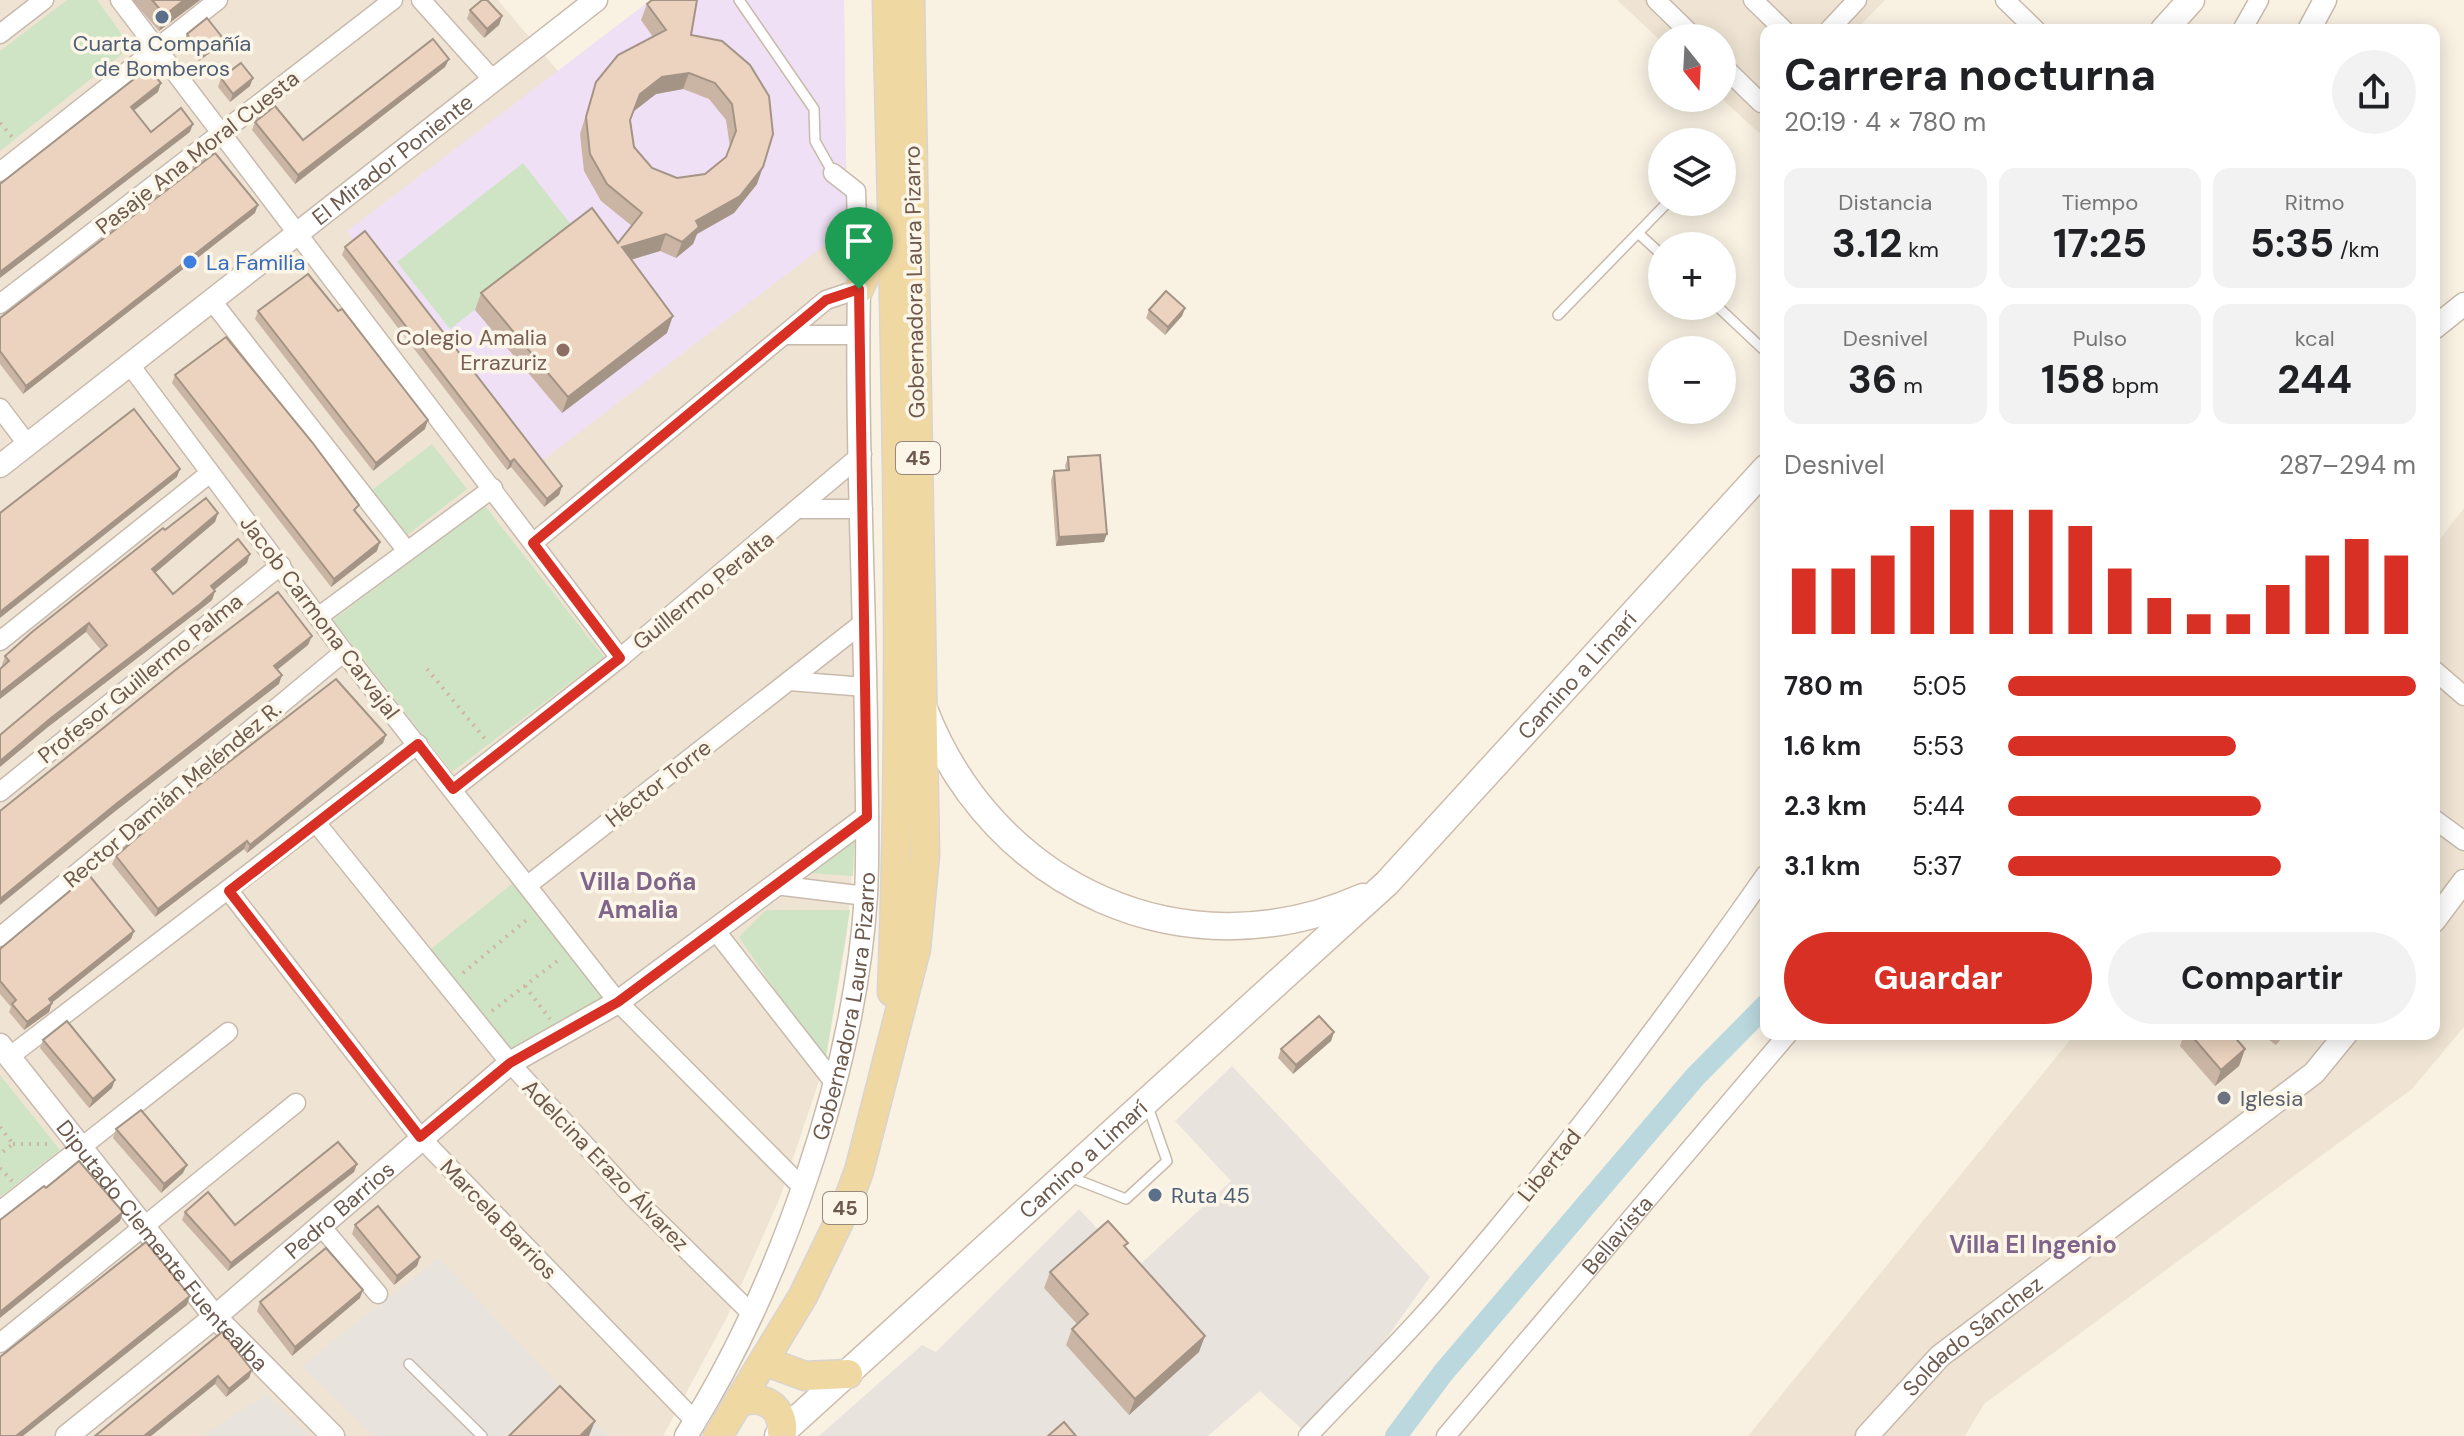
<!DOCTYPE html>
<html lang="es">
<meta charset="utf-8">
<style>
:root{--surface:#fff;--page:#f2f2f2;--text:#202124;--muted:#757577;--accent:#d93025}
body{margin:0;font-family:"DM Sans",sans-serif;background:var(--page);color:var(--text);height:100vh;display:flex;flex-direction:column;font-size:30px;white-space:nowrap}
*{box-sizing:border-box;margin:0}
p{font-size:26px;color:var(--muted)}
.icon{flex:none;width:44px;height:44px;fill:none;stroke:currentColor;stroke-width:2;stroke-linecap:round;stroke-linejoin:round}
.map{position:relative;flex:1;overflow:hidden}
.panel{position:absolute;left:1760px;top:24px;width:680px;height:1016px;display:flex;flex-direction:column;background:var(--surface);border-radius:16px;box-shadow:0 4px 20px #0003}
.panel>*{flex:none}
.needle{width:52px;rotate:162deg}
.fabs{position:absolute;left:1648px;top:24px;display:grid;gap:16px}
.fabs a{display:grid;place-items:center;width:88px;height:88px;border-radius:50%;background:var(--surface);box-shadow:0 4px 20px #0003;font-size:40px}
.pin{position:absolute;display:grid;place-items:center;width:68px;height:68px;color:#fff;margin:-82px -34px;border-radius:50% 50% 50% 0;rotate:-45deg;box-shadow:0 0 8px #0007}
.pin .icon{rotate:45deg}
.round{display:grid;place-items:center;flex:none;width:84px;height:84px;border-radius:42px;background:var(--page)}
.head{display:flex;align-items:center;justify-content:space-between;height:136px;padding:0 24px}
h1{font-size:44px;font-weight:700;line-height:60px}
.figures{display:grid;grid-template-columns:repeat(3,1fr);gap:12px;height:136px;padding:8px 24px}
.figures div{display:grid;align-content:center;border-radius:16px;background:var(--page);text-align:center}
.figures b{font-size:40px;font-weight:700}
.figures small{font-size:22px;font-weight:400}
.figures p{font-size:22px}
.chart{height:224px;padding:16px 24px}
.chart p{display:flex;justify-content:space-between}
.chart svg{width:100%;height:144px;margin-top:8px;stroke:var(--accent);stroke-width:6}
.button{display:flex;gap:16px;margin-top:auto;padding:16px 24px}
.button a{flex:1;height:92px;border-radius:48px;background:var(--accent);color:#fff;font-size:32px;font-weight:700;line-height:92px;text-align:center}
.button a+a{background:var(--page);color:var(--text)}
ul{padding:0 24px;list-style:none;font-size:26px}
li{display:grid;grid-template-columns:128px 96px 1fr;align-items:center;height:60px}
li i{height:20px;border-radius:10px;background:var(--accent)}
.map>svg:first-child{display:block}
.residential{fill:#efe4d3}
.industrial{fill:#e9e3de}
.education{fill:#efe0f5}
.green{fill:#cfe4c4}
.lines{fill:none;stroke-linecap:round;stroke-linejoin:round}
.canal{stroke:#bbd8df;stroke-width:22}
.service-casing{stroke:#c8baac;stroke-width:12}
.minor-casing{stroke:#c8baac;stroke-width:21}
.tertiary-casing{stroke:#c8baac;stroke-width:25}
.secondary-casing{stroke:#cdbcac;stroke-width:29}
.primary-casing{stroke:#d9d4d1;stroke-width:31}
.path{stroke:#cfb6a2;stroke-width:4;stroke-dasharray:2 6;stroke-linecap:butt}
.service{stroke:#fff;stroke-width:9}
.minor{stroke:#fff;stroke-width:18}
.tertiary{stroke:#fff;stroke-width:22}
.secondary{stroke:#fff;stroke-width:26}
.primary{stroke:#f0d8a3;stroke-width:28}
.wall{fill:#cab5a4;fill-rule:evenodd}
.shaded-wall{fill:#a49486}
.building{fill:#ebd3bf;stroke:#a49486;stroke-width:2;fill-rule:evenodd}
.route-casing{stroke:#fff;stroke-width:16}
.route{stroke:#d93025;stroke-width:10}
.service-dot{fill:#5c6f8a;stroke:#fcf6e9;stroke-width:3}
.shop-dot{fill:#3f7fe0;stroke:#fcf6e9;stroke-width:3}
.education-dot{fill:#8d6e63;stroke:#fcf6e9;stroke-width:3}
.worship-dot{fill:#6b7280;stroke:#fcf6e9;stroke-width:3}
.labels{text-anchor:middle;stroke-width:7;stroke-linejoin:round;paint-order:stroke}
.shield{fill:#fcf6e9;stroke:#98897c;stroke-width:2}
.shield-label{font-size:20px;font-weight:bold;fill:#6d5a4d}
.service-label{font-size:22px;fill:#4e5e75;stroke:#fcf6e9}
.street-label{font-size:22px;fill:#6d5a4d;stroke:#fcf6e9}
.shop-label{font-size:22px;fill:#366cbe;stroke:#fcf6e9;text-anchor:start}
.education-label{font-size:22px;fill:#785e54;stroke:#fcf6e9;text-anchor:end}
.worship-label{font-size:22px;fill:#5b616d;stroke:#fcf6e9;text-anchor:start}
.neighbourhood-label{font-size:24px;font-weight:bold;fill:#7f658a;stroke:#fcf6e9}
</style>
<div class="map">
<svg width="2464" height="1436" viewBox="0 0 2464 1436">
<rect width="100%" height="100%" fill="#f9f2e3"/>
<g class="residential">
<path d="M0 0H498L558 71 651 0H844L855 833 847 934 825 1063 779 1200 726 1319 663 1436H0Z"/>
<path d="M1617 0H1885L1856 30H1766V125L1759 133 1721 98 1722 38H1662V42Z"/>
<path d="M2464 508V1027L2412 1089 1984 1404 1965 1436H1748L2075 1034H2434V547Z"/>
</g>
<g class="industrial">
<path d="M1232 1066 1430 1277 1368 1364 1305 1432 1260 1391 1208 1436H819L922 1345 936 1352 1079 1209 1135 1269 1231 1181 1175 1121Z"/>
<path d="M439 1258 607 1436H374L302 1366Z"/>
<path d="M267 1394 310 1436H202Z"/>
</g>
<path class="education" d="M651 0H844L846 229 530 470 347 231Z"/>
<g class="green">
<path d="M67 0H97L131 47 0 151V51Z"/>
<path d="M523 163 576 231 450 329 397 262Z"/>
<path d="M432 444 467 489 406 536 371 491Z"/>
<path d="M485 506 604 657 452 772 333 620Z"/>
<path d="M855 833 853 876 808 873Z"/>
<path d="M513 883 603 998 513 1051 431 949Z"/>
<path d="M766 910H850L825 1063 739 937Z"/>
<path d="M0 1075 60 1150 0 1197Z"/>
</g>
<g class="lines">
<path class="canal" d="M1396 1436 1443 1373 1695 1077 1766 1005"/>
<g class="service-casing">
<g id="service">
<path d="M739 0 814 109 815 141 833 173"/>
<path d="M1638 233 1662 255"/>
<path d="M1717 306 1766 352"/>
<path d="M1558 315 1668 202"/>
<path d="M1070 1177 1126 1199 1167 1161 1147 1104"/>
<path d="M409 1364 482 1436"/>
</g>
</g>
<g class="minor-casing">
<g id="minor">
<path d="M120 0 620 658"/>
<path d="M421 0 493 80"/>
<path d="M1656 0 1695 38"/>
<path d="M1753 0 1784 30"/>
<path d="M2005 0 2036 30"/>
<path d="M1829 30 1857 0"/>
<path d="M2242 30 2259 0"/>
<path d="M0 34 44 0"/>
<path d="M1722 65 1761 103 1766 98"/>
<path d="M0 172 218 0"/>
<path d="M212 301 407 551"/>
<path d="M0 304 393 0"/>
<path d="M788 335H858"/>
<path d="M130 365 344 652 618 1002 802 1187"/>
<path d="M0 408 28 445"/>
<path d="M801 509H863"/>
<path d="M533 543 826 300 859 289 856 191 833 173"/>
<path d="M318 617 493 488"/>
<path d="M0 641 210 473"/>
<path d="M2434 670 2464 696"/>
<path d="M789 681 865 687"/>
<path d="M453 789 620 658 862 454"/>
<path d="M0 792 281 565"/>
<path d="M2434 819 2464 841"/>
<path d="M317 824 510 1063 632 1196 751 1313"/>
<path d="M528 885 864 622"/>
<path d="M775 885 866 896"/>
<path d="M229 891 420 1137 695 1421"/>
<path d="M715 930 833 1081"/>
<path d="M0 937 344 652"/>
<path d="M9 1057 418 744"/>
<path d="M0 1211 228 1032"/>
<path d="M320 1225 378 1294"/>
<path d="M0 1343 296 1103"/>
<path d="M1308 1436C1354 1387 1403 1340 1446 1289 1560 1157 1666 1017 1766 874"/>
<path id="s1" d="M1446 1436 1788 1034"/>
</g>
</g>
<g class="tertiary-casing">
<g id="tertiary">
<path d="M2309 30 2325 0"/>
<path d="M2434 328 2464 304"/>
<path id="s2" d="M0 466 596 0"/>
<path d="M2434 921 2464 881"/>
<path id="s3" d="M0 1045 215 1317 333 1436"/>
<path id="s4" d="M67 1436 216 1316 510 1063 618 1002 867 817"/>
<path id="s5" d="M686 1436C780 1286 855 1072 866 895 869 838 866 782 866 725 864 580 856 434 859 289"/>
<path id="s6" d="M1867 1436 1940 1356 2314 1073 2346 1034"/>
</g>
</g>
<g class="secondary-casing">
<g id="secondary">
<path d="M2164 30 2191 0"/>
<path d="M924 709C993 888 1185 976 1363 897"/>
<path id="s7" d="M778 1436 1387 883 1766 468"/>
</g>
</g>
<g class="primary-casing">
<g id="primary">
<path d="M887 0C895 331 905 661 892 992"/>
<path d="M859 289 889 222"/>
<path d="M764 1361 805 1376 848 1374"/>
<path d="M740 1402C763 1394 784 1407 782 1432"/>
<path d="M718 1436 803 1296 844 1211 859 1171 916 949 925 855 910 0"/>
</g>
</g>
<g class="path">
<path d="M0 123 13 138"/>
<path d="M427 669 486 740"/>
<path d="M463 973 530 917"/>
<path d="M525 986 550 1019"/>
<path d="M492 1011 561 958"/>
<path d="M0 1127 13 1144 0 1154"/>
<path d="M13 1144H51"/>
<path d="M0 1168 12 1181"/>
</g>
<use href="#service" class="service"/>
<use href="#minor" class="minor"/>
<use href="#tertiary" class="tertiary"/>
<use href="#secondary" class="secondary"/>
<use href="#primary" class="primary"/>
</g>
<g class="wall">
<path d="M132 0H200L159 31Z"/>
<path d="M647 4 691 35 722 41 757 184 734 213 697 234 693 244 676 258 660 251 631 260 667 333 562 413 475 310 481 293 618 243 632 226 601 201 584 171 580 134 596 82 653 37 641 20ZM683 89 709 99 726 120 730 147 726 157 705 174 677 178 652 168 634 147 630 121 634 111 656 94Z"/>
<path d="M470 10 502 16 499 25 484 38 467 19Z"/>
<path d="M187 34 222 37 219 46 199 61 184 42Z"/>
<path d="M449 59 445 67 295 184 252 130 255 122 303 140Z"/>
<path d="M221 78 250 86 230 102 218 87Z"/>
<path d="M255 213 23 394 0 364V318Z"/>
<path d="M345 247 562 486 559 495 544 507 511 467 507 470 342 255Z"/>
<path d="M1185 308 1182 316 1165 335 1146 318 1149 310Z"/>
<path d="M258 311 425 429 373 471 255 319Z"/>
<path d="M175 375 357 513 377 551 331 587 172 383Z"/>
<path d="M1068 457 1104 542 1056 546 1051 480 1054 471 1066 470 1065 466Z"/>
<path d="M218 513 215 522 155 573 173 594 247 563 214 590 215 591 212 600 197 612 48 727 101 650 86 632 3 666 2 665 5 656 165 530Z"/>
<path d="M386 735 383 743 247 853 244 849 155 917 112 864 116 856Z"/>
<path d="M134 931 131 939 52 1003 49 1012 24 1030 9 1012 11 1007 0 994V949Z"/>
<path d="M1334 1032 1331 1041 1293 1074 1278 1058 1281 1049Z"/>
<path d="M2184 1034H2232L2245 1049 2239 1066 2215 1086 2180 1046Z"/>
<path d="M2261 1034H2285L2276 1045Z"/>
<path d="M43 1040 112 1088 89 1108 40 1048Z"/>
<path d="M116 1129 183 1173 161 1193 113 1138Z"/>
<path d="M357 1164 354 1172 228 1271 182 1220 185 1212 235 1225Z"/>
<path d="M355 1225 420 1257 417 1266 394 1285 352 1234Z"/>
<path d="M1126 1248 1199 1352 1129 1415 1066 1345 1072 1329 1077 1324 1044 1288 1050 1272Z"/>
<path d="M360 1298 292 1356 257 1311 260 1302Z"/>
<path d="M222 1332 249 1378 226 1397 215 1384 151 1436H95Z"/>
</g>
<g class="shaded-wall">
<path d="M184 0H200L159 31 165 15Z"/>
<path d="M502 16 499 25 484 38 487 29Z"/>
<path d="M222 37 219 46 199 61 202 53Z"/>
<path d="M449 59 445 67 295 184 298 175Z"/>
<path d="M689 73 683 89 656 94 634 111 640 94 662 77Z"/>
<path d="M253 78 250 86 230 102 233 94Z"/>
<path d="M161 83 158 92 128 115 131 107Z"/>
<path d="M193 124 190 132 0 278V272Z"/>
<path d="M763 167 757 184 734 213 697 234 693 244 676 258 682 242 696 221Z"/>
<path d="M258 205 255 213 23 394 26 386Z"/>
<path d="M666 234 660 251 616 264 622 247Z"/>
<path d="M1185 308 1182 316 1165 335 1168 327Z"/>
<path d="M673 316 667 333 562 413 568 397Z"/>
<path d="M428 420 425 429 373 471 376 463Z"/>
<path d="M514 459 511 467 507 470 510 462Z"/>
<path d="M180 469 177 477 0 618V612Z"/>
<path d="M562 486 559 495 544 507 547 499Z"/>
<path d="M218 513 215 522 149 578 152 569Z"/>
<path d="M1107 534 1104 542 1056 546 1059 537Z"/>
<path d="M380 542 377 551 331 587 334 579Z"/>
<path d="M250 554 247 563 208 595 211 586Z"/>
<path d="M215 591 212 600 197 612 48 727 0 767V761L51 718Z"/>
<path d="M89 623 86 632 0 699V693Z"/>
<path d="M312 636 308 645 271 675 274 666Z"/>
<path d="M282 675 279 684 113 813 0 905V899L116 804Z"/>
<path d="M386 735 383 743 247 853 250 845Z"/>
<path d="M247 841 244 849 155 917 158 909Z"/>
<path d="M134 931 131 939 45 1008 49 999Z"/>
<path d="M52 1003 49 1012 24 1030 27 1022Z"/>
<path d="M1334 1032 1331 1041 1293 1074 1296 1065Z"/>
<path d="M2245 1049 2239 1066 2215 1086 2221 1070Z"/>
<path d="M115 1080 112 1088 89 1108 93 1099Z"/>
<path d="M357 1164 354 1172 228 1271 231 1263Z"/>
<path d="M187 1165 183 1173 161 1193 164 1184Z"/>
<path d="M123 1212 120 1221 0 1318V1312Z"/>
<path d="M420 1257 417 1266 394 1285 397 1276Z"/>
<path d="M363 1290 360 1298 292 1356 295 1347Z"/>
<path d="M190 1296 187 1305 23 1436H16Z"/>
<path d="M1205 1336 1199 1352 1129 1415 1135 1399Z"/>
<path d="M252 1370 249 1378 226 1397 229 1389Z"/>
<path d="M218 1376 215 1384 151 1436H144Z"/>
<path d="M595 1421 589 1436H580Z"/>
</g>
<g class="building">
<path d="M152 0H184L165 15Z"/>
<path d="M482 0H487L502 16 487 29 470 10Z"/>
<path d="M652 0H697L691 35 722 41 750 65 769 96 773 134 763 167 740 196 696 221 699 227 682 242 666 234 622 247 673 316 568 397 481 293 592 208 618 243 642 213 607 184 590 154 586 117 596 82 618 55 666 30 647 4ZM689 73 715 83 732 104 736 131 726 157 705 174 677 178 652 168 634 147 630 120 640 94 662 77Z"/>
<path d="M207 18 222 37 202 53 187 34Z"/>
<path d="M433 39 449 59 298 175 255 122 275 106 303 140Z"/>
<path d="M241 63 253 78 233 94 221 78Z"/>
<path d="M148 68 161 83 131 107 151 132 181 108 193 124 0 272V184Z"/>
<path d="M215 153 258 205 26 386 0 351V318Z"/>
<path d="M365 231 562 486 547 499 514 459 510 462 345 247Z"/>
<path d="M308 274 338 311 342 309 428 420 376 463 258 311Z"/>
<path d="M1166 291 1185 308 1168 327 1149 310Z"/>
<path d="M226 337 312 442 359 505 354 510 380 542 334 579 175 375Z"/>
<path d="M134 409 180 469 0 612V513Z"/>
<path d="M1100 455 1107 534 1059 537 1054 471 1069 470 1068 457Z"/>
<path d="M206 498 218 513 152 569 173 594 238 539 250 554 211 586 215 591 200 604 51 718 0 761V735L107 645 89 623 0 693V669L9 661 5 656 32 632 163 528 165 530Z"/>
<path d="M278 592 312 636 274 666 282 675 116 804 0 899V811L178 668Z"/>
<path d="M336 679 386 735 250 845 247 841 158 909 116 856 185 796Z"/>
<path d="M89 875 134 931 49 999 52 1003 27 1022 12 1004 16 1000 0 981V949Z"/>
<path d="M1319 1016 1334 1032 1296 1065 1281 1049Z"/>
<path d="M67 1021 115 1080 93 1099 43 1040Z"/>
<path d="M2190 1034H2232L2245 1049 2221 1070Z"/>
<path d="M141 1110 187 1165 164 1184 116 1129Z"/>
<path d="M338 1142 357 1164 231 1263 185 1212 208 1192 235 1225Z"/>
<path d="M79 1161 123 1212 0 1312V1220L44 1186 46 1188Z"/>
<path d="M378 1206 420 1257 397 1276 355 1225Z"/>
<path d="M1108 1221 1128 1243 1124 1246 1205 1336 1135 1399 1072 1329 1088 1314 1050 1272Z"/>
<path d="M146 1242 190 1296 16 1436H0V1357Z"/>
<path d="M326 1248 363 1290 295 1347 260 1302Z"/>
<path d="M222 1332 252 1370 229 1389 218 1376 144 1436H95Z"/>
<path d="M560 1386 595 1421 580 1436H509Z"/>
<path d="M1064 1422 1076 1436H1048Z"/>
</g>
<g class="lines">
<g class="route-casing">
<path id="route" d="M859 289 867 817 618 1002 510 1063 420 1137 229 891 418 744 453 789 620 658 533 543 826 300Z"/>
</g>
<use href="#route" class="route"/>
</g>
<g class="service-dot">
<circle cx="162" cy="17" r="8"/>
<circle cx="1155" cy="1195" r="8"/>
</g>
<circle class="shop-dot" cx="190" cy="262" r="8"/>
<circle class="education-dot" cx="563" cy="350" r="8"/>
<circle class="worship-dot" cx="2224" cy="1098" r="8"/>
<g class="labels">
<g class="shield">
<rect x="896" y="442" width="44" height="32" rx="6"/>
<rect x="823" y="1192" width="44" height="32" rx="6"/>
</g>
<g class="shield-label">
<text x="918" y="465">45</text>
<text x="845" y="1215">45</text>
</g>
<g class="service-label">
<text x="162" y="51">Cuarta Compañía<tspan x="162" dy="25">de Bomberos</tspan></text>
<text x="1171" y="1203" text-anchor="start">Ruta 45</text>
</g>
<g class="street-label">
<text transform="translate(197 152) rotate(-38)" y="8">Pasaje Ana Moral Cuesta</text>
<text dy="8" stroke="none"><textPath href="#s2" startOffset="498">El Mirador Poniente</textPath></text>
<text transform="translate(914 282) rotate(-91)" y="8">Gobernadora Laura Pizarro</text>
<text transform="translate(703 590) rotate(-39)" y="8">Guillermo Peralta</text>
<text transform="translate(320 617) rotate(53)" y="8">Jacob Carmona Carvajal</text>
<text dy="8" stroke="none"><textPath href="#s7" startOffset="1104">Camino a Limarí</textPath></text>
<text transform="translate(140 678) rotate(-39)" y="8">Profesor Guillermo Palma</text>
<text transform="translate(658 783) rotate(-38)" y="8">Héctor Torre</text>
<text transform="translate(172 794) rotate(-40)" y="8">Rector Damián Meléndez R.</text>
<text dy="8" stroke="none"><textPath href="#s5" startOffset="462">Gobernadora Laura Pizarro</textPath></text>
<text dy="8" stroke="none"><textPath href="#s7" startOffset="412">Camino a Limarí</textPath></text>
<text transform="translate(606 1165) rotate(46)" y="8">Adelcina Erazo Álvarez</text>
<text transform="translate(1549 1165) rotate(-51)" y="8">Libertad</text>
<text dy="8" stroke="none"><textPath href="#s4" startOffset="354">Pedro Barrios</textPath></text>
<text transform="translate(499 1219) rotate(46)" y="8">Marcela Barrios</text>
<text dy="8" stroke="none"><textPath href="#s1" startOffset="264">Bellavista</textPath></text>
<text dy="8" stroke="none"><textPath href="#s3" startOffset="258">Diputado Clemente Fuentealba</textPath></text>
<text dy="8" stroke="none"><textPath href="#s6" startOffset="146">Soldado Sánchez</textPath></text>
</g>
<g class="shop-label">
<text x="206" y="270">La Familia</text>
</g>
<g class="education-label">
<text x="547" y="345">Colegio Amalia<tspan x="547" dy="25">Errazuriz</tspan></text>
</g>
<g class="worship-label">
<text x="2240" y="1106">Iglesia</text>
</g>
<g class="neighbourhood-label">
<text x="638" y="890">Villa Doña<tspan x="638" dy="28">Amalia</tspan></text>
<text x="2033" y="1253">Villa El Ingenio</text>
</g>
</g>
</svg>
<div class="fabs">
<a><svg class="needle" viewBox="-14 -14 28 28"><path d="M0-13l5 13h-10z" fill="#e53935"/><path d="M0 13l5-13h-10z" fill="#757577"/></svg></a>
<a><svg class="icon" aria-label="layers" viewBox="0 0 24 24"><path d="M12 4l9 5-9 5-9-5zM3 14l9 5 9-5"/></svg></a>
<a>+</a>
<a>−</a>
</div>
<div class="pin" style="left:859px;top:289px;background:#1e9e55"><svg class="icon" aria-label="arrive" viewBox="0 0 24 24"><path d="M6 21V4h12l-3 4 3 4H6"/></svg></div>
<section class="panel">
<div class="head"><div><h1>Carrera nocturna</h1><p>20:19 · 4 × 780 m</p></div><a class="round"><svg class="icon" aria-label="share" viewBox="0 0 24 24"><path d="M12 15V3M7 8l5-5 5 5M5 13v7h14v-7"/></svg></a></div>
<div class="figures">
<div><p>Distancia</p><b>3.12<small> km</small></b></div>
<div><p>Tiempo</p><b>17:25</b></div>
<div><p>Ritmo</p><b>5:35<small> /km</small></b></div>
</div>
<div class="figures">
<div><p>Desnivel</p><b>36<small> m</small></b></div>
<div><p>Pulso</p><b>158<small> bpm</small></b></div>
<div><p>kcal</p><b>244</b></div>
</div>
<div class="chart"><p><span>Desnivel</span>287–294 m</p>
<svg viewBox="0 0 160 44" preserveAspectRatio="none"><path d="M5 44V24M15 44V24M25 44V20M35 44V11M45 44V6M55 44V6M65 44V6M75 44V11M85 44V24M95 44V33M105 44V38M115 44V38M125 44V29M135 44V20M145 44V15M155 44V20"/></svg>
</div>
<ul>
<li><b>780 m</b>5:05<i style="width:100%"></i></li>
<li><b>1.6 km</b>5:53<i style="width:56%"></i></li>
<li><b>2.3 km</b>5:44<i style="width:62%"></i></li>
<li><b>3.1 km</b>5:37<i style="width:67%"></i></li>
</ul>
<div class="button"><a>Guardar</a><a>Compartir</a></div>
</section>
</div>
